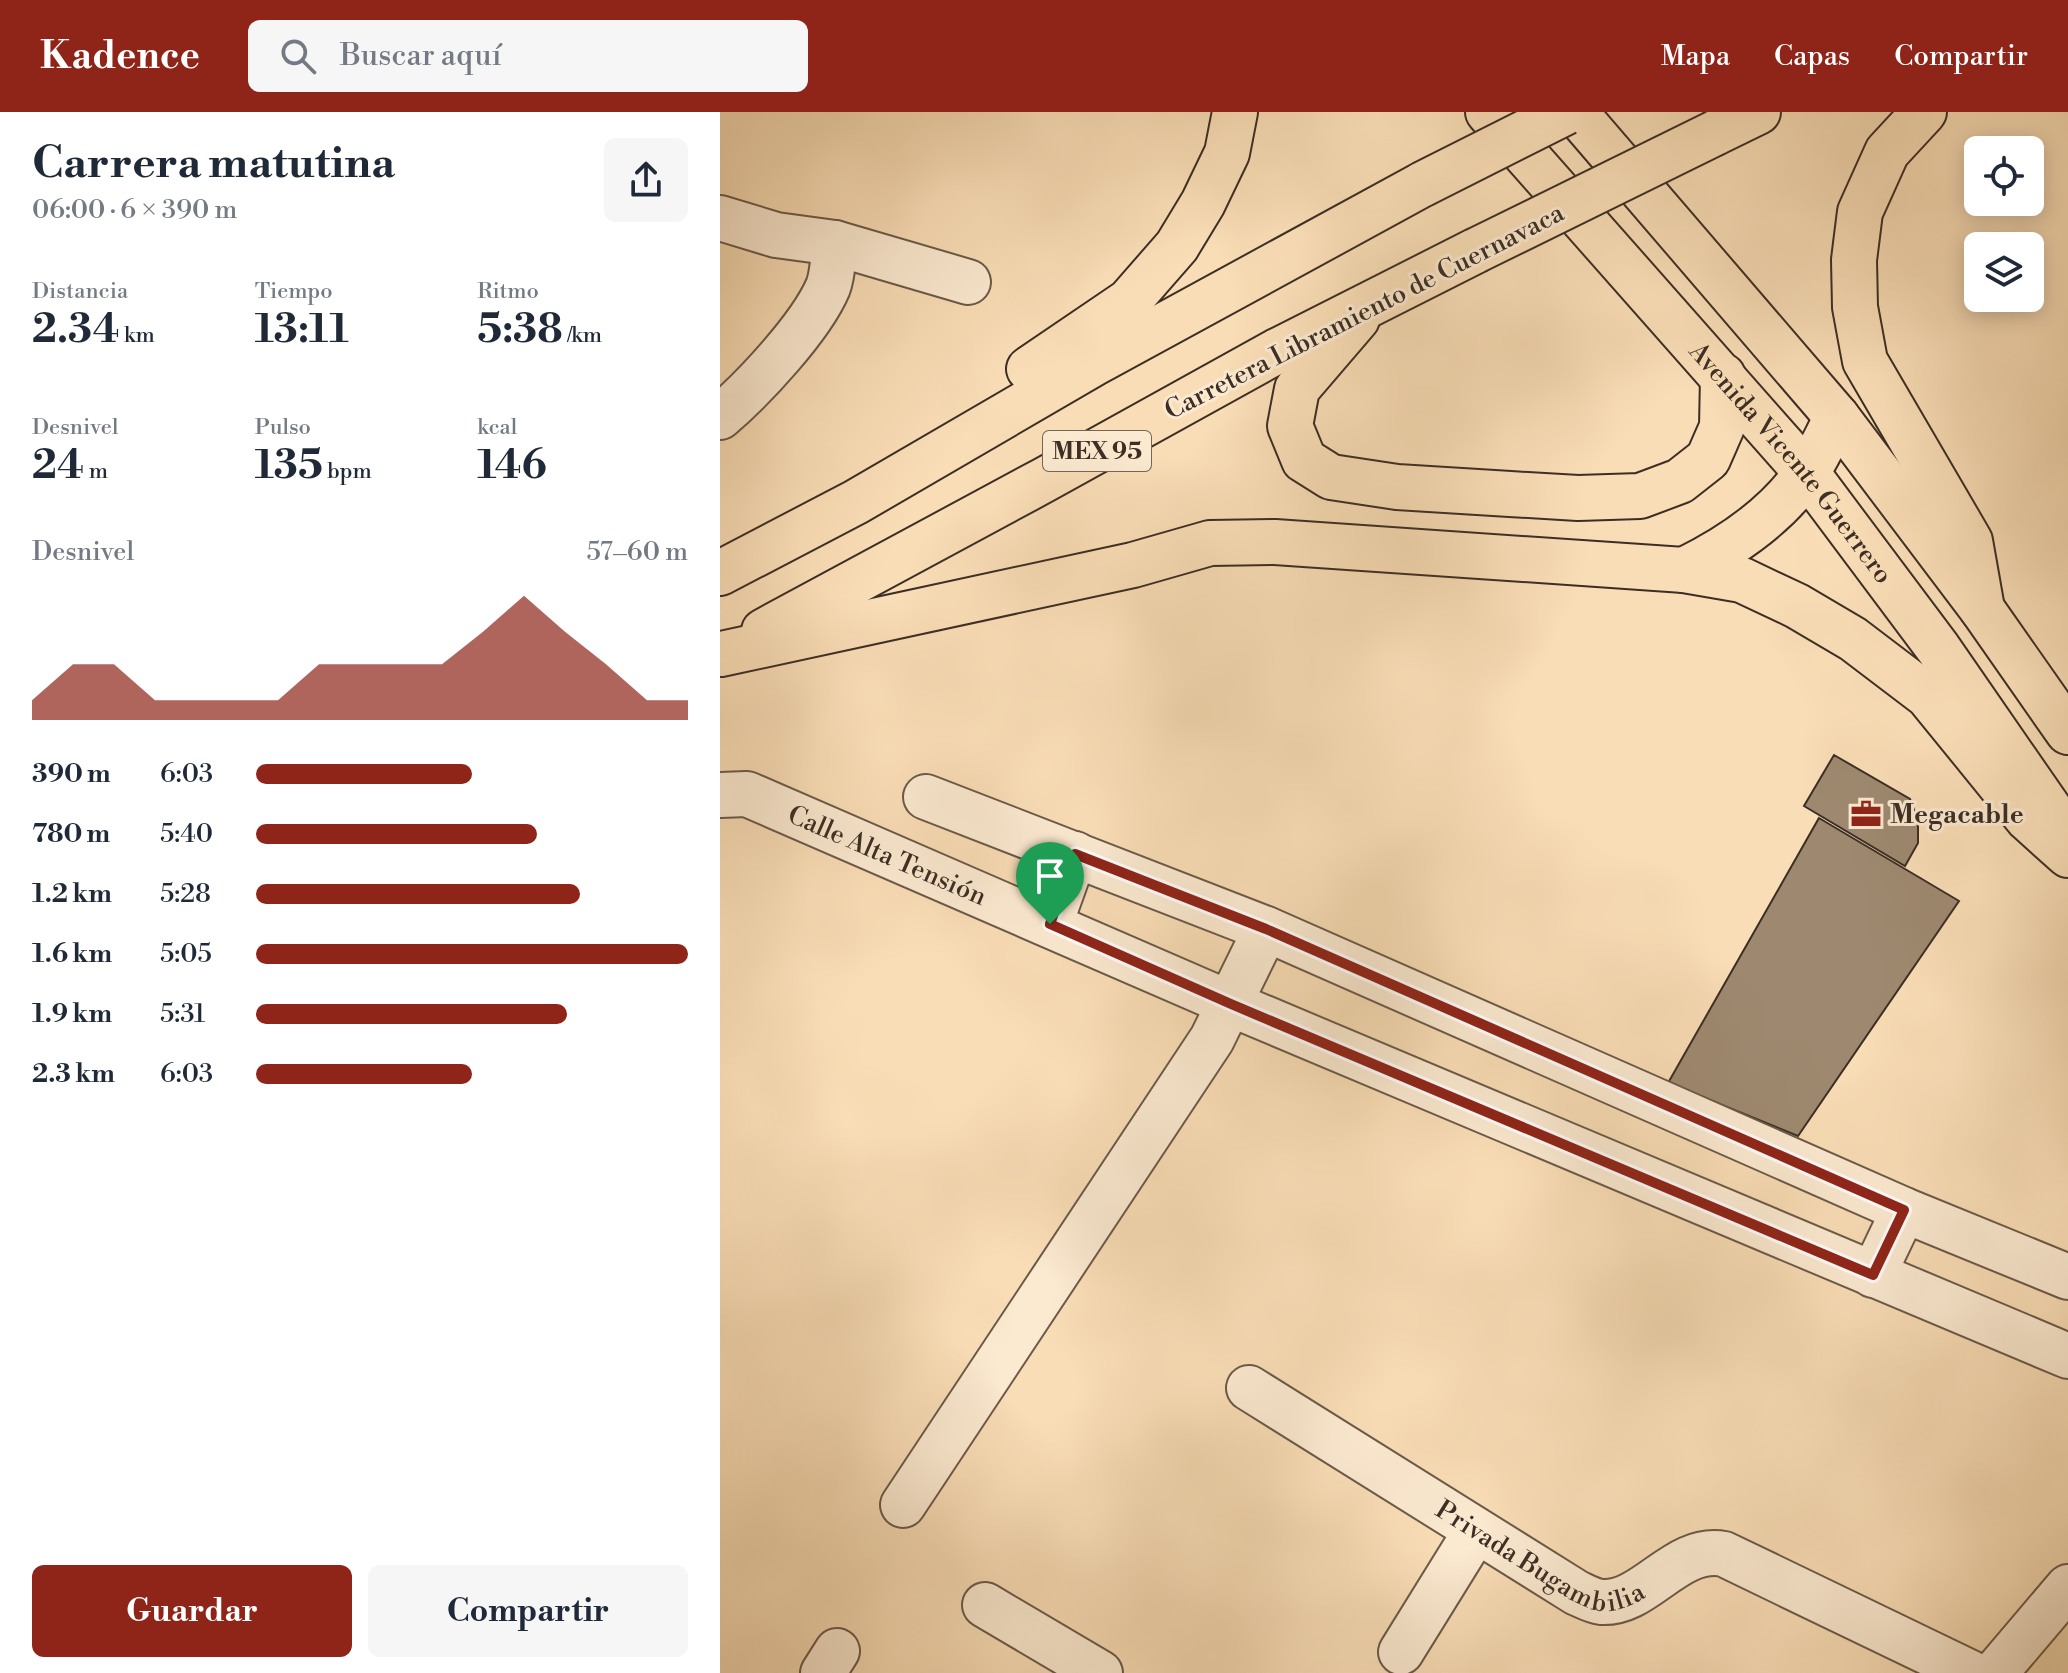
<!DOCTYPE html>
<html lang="es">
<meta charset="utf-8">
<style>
:root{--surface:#fff;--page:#f6f6f7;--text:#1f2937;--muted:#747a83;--accent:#8f2418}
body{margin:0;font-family:"Libre Bodoni",serif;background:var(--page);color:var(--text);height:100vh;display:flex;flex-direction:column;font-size:30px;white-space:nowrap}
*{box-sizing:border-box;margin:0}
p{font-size:26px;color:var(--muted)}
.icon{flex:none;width:44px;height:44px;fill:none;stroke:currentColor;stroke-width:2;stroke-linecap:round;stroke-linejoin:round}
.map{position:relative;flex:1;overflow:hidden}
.sheet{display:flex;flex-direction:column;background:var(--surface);width:720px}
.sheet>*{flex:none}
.controls{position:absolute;left:1244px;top:24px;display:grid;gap:16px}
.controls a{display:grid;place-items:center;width:80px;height:80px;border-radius:12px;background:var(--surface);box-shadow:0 4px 20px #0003;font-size:40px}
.pin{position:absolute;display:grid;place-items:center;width:68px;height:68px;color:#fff;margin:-82px -34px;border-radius:50% 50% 50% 0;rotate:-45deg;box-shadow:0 0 8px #0007}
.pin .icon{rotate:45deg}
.round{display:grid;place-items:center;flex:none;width:84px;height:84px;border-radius:12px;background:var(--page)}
.overview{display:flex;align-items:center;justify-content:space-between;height:136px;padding:0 32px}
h1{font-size:44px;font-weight:700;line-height:60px}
.figures{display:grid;grid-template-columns:repeat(3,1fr);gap:12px;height:136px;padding:8px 32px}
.figures div{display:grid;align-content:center}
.figures b{font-size:40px;font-weight:700}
.figures small{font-size:22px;font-weight:400}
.figures p{font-size:22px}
.chart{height:224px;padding:16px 32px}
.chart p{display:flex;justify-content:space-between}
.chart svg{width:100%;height:144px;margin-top:8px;fill:var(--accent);opacity:.7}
.primary-button{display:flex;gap:16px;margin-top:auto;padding:16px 32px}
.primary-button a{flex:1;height:92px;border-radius:12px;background:var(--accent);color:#fff;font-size:32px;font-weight:700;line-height:92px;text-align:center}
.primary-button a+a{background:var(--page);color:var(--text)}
ul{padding:0 32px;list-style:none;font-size:26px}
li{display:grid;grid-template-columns:128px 96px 1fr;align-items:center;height:60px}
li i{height:20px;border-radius:10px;background:var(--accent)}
header{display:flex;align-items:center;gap:48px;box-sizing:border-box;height:112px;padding:0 40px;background:var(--accent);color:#fff}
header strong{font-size:38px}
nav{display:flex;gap:44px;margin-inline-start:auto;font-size:28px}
.search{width:560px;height:72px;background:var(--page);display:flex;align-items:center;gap:20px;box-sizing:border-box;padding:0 28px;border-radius:12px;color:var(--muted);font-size:30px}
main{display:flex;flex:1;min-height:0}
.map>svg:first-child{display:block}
.building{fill:#9e8970;stroke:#3c2e25;stroke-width:2}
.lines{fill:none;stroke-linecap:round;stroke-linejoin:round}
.minor-casing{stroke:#6b5a49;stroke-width:48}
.major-casing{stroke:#3c2e25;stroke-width:48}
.highway-casing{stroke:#3c2e25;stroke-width:48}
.minor{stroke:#fbe9d0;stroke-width:44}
.major{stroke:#f9ddb6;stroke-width:44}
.highway{stroke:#f9ddb6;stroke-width:44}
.highway-bridge-casing{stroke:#3c2e25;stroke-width:48;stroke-linecap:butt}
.highway-bridge{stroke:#f9ddb6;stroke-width:44}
.route-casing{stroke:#fff;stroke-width:16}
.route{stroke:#8f2418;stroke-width:10}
.labels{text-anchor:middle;stroke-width:6;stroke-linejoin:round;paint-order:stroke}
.shield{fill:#fbe9d0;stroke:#756658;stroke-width:2}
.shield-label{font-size:24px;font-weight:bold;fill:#3c2e25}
.street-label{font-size:26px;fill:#3c2e25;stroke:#fbe9d0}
.poi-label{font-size:26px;font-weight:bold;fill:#3c2e25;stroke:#fbe9d0;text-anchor:start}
</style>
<header>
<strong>Kadence</strong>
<div class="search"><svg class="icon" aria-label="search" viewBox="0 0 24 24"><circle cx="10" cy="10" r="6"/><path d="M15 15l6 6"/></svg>Buscar aquí</div>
<nav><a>Mapa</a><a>Capas</a><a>Compartir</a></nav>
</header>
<main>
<section class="sheet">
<div class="overview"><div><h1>Carrera matutina</h1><p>06:00 · 6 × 390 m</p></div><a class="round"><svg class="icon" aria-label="share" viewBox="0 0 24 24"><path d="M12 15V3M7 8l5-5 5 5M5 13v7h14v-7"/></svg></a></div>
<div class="figures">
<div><p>Distancia</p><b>2.34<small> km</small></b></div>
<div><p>Tiempo</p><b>13:11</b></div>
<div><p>Ritmo</p><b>5:38<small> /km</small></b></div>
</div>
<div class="figures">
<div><p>Desnivel</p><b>24<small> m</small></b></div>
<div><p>Pulso</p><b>135<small> bpm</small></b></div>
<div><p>kcal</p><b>146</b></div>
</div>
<div class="chart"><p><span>Desnivel</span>57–60 m</p>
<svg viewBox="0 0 160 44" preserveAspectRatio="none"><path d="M0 44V38L10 27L20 27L30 38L40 38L50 38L60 38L70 27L80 27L90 27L100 27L110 17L120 6L130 17L140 27L150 38L160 38V44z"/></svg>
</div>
<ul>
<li><b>390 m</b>6:03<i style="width:50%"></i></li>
<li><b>780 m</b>5:40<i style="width:65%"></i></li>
<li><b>1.2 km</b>5:28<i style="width:75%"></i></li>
<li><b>1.6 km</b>5:05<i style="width:100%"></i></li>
<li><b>1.9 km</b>5:31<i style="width:72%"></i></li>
<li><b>2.3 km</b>6:03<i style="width:50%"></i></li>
</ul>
<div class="primary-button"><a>Guardar</a><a>Compartir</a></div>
</section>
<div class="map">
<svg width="1348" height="1561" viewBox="0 0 1348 1561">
<rect width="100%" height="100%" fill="#f9ddb6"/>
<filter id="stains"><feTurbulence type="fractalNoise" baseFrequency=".0025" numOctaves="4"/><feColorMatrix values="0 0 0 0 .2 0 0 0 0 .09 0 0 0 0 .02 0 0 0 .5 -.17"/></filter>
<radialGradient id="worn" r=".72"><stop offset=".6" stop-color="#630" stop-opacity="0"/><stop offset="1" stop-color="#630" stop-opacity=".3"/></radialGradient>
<g class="building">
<path d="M1114 643 1190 687 1198 709V731L1185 754 1084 694Z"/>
<path d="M1099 706 1239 789 1078 1024 948 971Z"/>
</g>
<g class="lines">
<g class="minor-casing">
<g id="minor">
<path d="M0 106 56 123 115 131 248 170"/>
<path d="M0 305C34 276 91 215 108 175 113 162 113 145 115 131"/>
<path id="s1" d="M0 683 27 682 511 892 1348 1244"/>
<path d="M206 685 546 817 1184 1098 1348 1165"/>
<path d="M330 812 355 742"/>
<path d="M1153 1163 1184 1098"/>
<path id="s2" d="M529 1276 857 1481C864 1484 873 1489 881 1490 926 1493 955 1433 1004 1442L1251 1561"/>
<path d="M183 1393 492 927 546 817"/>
<path d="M265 1493 380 1561"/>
<path d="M681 1540 756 1419"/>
<path d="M103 1561 117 1539"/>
<path d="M1275 1561 1348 1475"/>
</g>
</g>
<g class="major-casing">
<g id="major">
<path id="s3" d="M768 0 1087 361 1218 536 1348 724"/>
<path d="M855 0 1117 305 1262 497 1348 620"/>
</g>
</g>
<g class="highway-casing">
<g id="highway">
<path d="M1204 0 1167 40 1140 100 1134 148 1135 195 1145 249 1250 429 1262 497"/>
<path d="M995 21 1038 0"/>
<path d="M637 207 577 277 570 314 584 348 611 365 677 375 790 382 858 386 920 384 960 369 988 347 1002 315 1003 264"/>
<path d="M309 257 409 189 457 134 483 91 507 41 515 0"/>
<path d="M964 458C1011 435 1057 404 1087 360 1099 343 1107 323 1117 305"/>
<path d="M0 461 136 390 373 252 703 72"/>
<path d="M44 519 324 368 557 239 755 139"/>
<path d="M1 542 413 453 490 431 555 430 964 458 1022 468 1077 494 1133 527 1208 584 1308 707 1348 743"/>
</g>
</g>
<use href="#minor" class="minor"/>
<use href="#major" class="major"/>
<use href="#highway" class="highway"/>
<g class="highway-bridge-casing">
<g id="highway-bridge">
<path d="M703 72 846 0"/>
<path d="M755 139 995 21"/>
</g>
</g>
<use href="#highway-bridge" class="highway-bridge"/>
</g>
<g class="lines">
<g class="route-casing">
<path id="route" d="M355 742 546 817 1184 1098 1153 1163 511 892 330 812Z"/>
</g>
<use href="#route" class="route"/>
</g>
<defs>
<g id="office-bare" transform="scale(2.4)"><path d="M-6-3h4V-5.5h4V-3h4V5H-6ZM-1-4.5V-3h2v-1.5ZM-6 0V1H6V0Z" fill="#8f2418" stroke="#fbe9d0" stroke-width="2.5" paint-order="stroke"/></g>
</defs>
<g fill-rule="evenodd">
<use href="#office-bare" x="1146" y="702"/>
</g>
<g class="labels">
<rect class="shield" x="323" y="319" width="108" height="40" rx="6"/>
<g class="shield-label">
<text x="377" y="347">MEX 95</text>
</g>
<g class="street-label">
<text transform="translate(644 199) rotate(-27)" y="9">Carretera Libramiento de Cuernavaca</text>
<text dy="9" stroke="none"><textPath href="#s3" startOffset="464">Avenida Vicente Guerrero</textPath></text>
<text dy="9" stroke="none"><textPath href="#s1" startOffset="180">Calle Alta Tensión</textPath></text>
<text dy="9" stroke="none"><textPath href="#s2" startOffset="340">Privada Bugambilia</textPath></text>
</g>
<g class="poi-label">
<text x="1170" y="711">Megacable</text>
</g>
</g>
<rect width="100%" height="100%" filter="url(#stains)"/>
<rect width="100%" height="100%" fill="url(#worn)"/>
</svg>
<div class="controls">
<a><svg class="icon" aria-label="locate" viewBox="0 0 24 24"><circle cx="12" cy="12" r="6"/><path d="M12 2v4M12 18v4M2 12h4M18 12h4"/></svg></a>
<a><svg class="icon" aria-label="layers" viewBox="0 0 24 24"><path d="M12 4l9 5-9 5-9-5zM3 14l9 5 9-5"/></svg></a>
</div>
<div class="pin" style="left:330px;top:812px;background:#1e9e55"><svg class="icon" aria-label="arrive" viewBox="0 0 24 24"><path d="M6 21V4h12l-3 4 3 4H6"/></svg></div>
</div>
</main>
